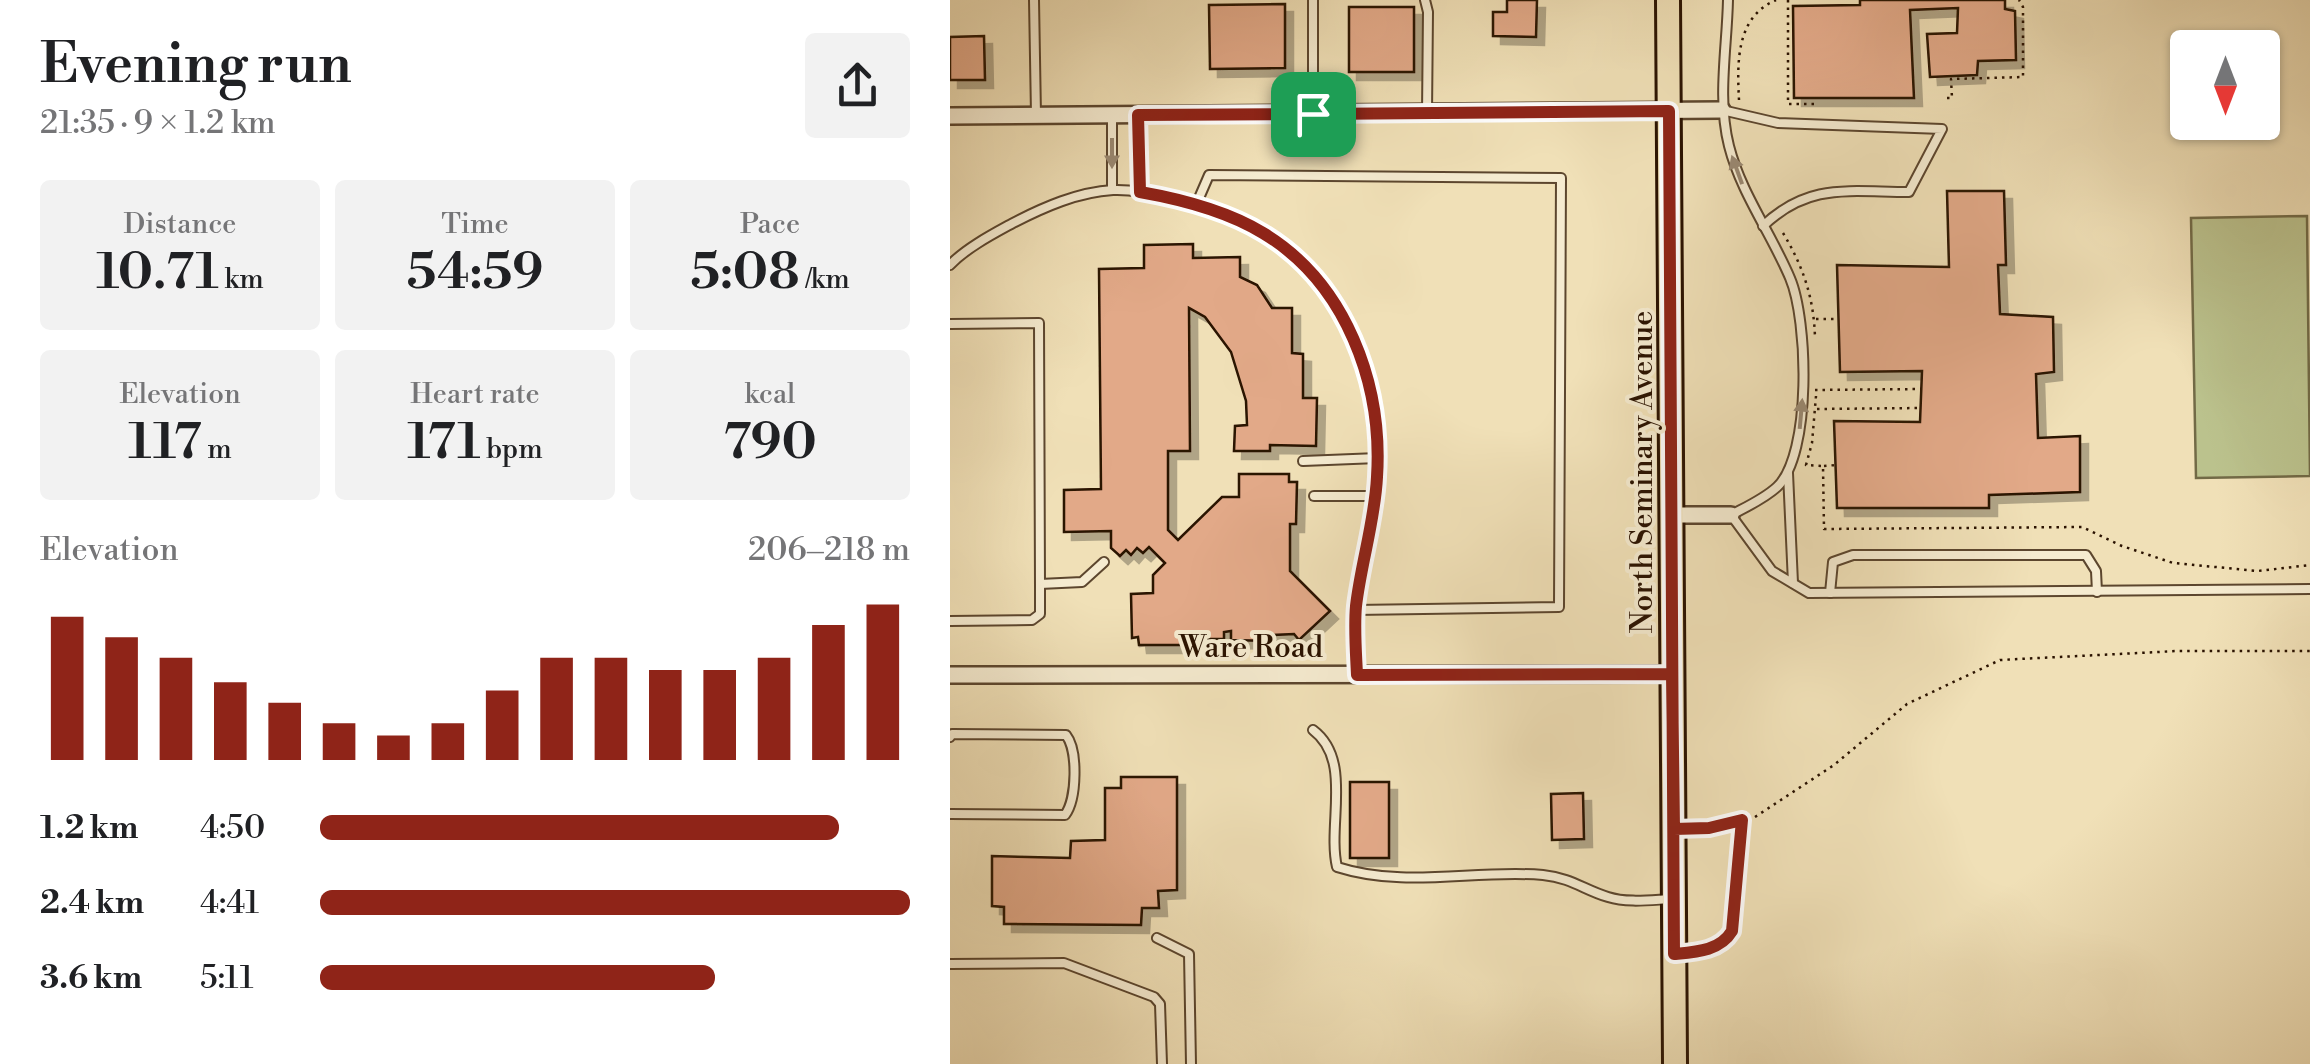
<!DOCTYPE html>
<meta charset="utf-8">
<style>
:root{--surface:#fff;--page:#f2f2f2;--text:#202124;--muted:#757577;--accent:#8f2418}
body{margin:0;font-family:"Libre Bodoni",serif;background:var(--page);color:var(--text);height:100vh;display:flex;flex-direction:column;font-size:38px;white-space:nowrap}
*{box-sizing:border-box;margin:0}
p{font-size:32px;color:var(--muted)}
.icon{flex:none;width:55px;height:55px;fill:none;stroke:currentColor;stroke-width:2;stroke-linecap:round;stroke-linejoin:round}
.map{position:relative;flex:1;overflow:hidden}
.side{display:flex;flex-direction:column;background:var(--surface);width:950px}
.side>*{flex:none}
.needle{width:65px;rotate:180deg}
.buttons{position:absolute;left:1220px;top:30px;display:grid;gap:20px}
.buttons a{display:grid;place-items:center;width:110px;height:110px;border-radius:10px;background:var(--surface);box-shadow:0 2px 8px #0004;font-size:50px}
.pin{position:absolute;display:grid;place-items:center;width:85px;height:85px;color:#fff;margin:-42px;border-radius:20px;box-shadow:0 5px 15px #0006}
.round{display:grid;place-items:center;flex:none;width:105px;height:105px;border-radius:10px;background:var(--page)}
.summary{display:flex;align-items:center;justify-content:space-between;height:170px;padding:0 40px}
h1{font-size:55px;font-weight:600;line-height:75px}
.metrics{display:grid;grid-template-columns:repeat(3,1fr);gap:15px;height:170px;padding:10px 40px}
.metrics div{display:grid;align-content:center;border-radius:10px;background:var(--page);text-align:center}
.metrics b{font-size:50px;font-weight:600}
.metrics small{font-size:28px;font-weight:400}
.metrics p{font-size:28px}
.chart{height:280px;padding:20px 40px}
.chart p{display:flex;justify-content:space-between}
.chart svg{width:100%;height:180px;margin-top:10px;stroke:var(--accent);stroke-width:6}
ul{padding:0 40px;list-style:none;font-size:32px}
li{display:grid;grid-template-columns:160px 120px 1fr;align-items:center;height:75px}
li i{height:25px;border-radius:12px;background:var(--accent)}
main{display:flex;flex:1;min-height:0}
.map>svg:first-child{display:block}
.green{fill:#bbc28d;stroke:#726a46;stroke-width:2.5}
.building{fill:#e2a988;stroke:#2a1200;stroke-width:2.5;filter:url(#shadow)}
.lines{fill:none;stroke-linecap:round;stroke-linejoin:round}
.service-casing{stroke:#5c462e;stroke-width:12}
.minor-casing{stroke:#5c462e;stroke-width:20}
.primary-casing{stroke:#2a1200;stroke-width:28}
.path{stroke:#2a1200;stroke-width:2.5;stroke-dasharray:2.5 5;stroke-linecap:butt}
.service{stroke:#f5ebd0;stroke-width:8}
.minor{stroke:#f5ebd0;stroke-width:15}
.primary{stroke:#f0e0b7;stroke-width:22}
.oneway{fill:#9a8972}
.route-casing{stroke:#fff;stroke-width:20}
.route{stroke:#8f2418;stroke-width:12}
.labels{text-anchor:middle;stroke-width:8;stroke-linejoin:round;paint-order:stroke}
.street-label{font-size:30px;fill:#2a1200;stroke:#f5ebd0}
</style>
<main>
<section class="side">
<div class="summary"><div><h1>Evening run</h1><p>21:35 · 9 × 1.2 km</p></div><a class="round"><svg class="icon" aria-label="share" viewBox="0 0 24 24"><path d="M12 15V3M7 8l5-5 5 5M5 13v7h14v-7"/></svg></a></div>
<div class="metrics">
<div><p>Distance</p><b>10.71<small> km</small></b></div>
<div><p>Time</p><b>54:59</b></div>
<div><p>Pace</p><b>5:08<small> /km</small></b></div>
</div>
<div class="metrics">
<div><p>Elevation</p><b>117<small> m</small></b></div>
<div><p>Heart rate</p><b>171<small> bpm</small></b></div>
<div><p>kcal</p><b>790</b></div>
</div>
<div class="chart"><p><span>Elevation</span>206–218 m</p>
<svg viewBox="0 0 160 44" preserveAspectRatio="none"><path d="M5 44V9M15 44V14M25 44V19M35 44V25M45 44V30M55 44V35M65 44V38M75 44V35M85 44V27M95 44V19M105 44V19M115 44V22M125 44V22M135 44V19M145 44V11M155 44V6"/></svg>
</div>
<ul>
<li><b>1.2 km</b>4:50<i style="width:88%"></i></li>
<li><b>2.4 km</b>4:41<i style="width:100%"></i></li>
<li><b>3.6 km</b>5:11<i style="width:67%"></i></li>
</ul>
</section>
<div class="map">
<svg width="1360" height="1064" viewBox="0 0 1360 1064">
<defs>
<filter id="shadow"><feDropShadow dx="8" dy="8" stdDeviation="0" flood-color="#0004"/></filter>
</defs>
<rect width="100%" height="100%" fill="#f0e0b7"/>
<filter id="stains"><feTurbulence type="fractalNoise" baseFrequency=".002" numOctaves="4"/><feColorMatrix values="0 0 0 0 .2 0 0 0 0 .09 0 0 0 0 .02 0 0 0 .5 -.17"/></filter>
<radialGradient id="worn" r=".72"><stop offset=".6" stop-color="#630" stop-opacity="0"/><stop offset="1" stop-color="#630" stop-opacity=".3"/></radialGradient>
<path class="green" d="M1357 216 1360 476 1246 478 1241 218Z"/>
<g class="building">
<path d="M557 0H587L586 37 543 36V12H557Z"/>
<path d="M910 0H1055V9L1065 11 1066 60 1028 61 1027 75 980 77 977 34 1007 33 1008 8 960 10 964 98H844L843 6 910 5Z"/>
<path d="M335 4V68L260 69 259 5Z"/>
<rect x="399" y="7" width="65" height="65"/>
<path d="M34 36 35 80H0V37Z"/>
<path d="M997 191H1054L1056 265H1048L1050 314 1103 317 1104 372 1086 374 1088 438 1130 436V492L1039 495V508H887L884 421 970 422 972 371 890 372 887 265 999 267Z"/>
<path d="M243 244V258L290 257V277L307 285 322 308H342V353L353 354V398H367L366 446 320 445V451H284L285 426 297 425 296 401 281 352 255 317 239 308 240 451H218V530L228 540 272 497H289V474H339V482H347L346 524H340V571L380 611 349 640 344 634 323 635V641L281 640V631L274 632V639H232V645H189L188 637 182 638 181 594 203 593V575L215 563 199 547 193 553 187 548 181 555 176 550 170 556 161 548V531L114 532V490L151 489 149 269 194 268V245Z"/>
<path d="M171 777H227V890L208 891 209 908H192L191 925 54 924V907L42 906V856L120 858 121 841 155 840V788H171Z"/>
<rect x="400" y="782" width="39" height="76"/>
<path d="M633 793 634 839 602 840 601 794Z"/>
</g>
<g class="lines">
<g class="service-casing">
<g id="service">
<path d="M84 0 86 115"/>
<path d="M475 0 478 12 477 113"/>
<path d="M778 0C777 48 767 99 779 146 791 193 821 233 840 278 858 320 862 454 827 487 814 499 796 507 781 515L822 571 859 593 1360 589"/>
<path d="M772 110 828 123 992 129 959 192C900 192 859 182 813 226"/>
<path d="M363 113V0"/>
<path d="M162 115V190"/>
<path d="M188 116 190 192"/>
<path d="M246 205 259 175 611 178 609 607 405 610"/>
<path d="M0 265C16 248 43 234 63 223 94 207 128 192 163 190 186 189 209 196 231 201 332 226 397 294 422 395 439 466 415 535 406 605 403 627 406 651 407 673"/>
<path d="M0 324 89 323 90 584V614L82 620 0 621"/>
<path d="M353 461 428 458"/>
<path d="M838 473 843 583"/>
<path d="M364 496H425"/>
<path d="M90 584 132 582 154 562"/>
<path d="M880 593 883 562 903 555H1136L1146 571 1147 592"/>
<path d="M363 730C403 760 377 824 387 867 456 889 524 869 593 875 622 878 634 890 658 897 677 903 700 900 720 899"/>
<path d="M0 737 2 734 116 735C128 750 127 799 115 815L0 814"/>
<path d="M207 938 239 954 241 1064"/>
<path d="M729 953 749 952 775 943 782 931 791 820"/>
<path d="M0 964 114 963 204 997 210 1004 212 1064"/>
</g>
</g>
<g class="minor-casing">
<g id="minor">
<path d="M0 116 772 110"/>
<path d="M722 515H781"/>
<path d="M0 675 723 674"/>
</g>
</g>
<g class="primary-casing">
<path id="primary" d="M718 0 725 1064"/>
</g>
<g class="path">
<path d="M838 0V104H866"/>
<path d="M997 98H1002L1001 79 1073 77V7L1069 0"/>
<path d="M789 100C787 62 786 17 826 0"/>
<path d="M833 233C853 266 864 298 865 338"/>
<path d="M866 319H889"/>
<path d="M865 390 971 389"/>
<path d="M866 396 862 443 856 465 873 466 874 529 1132 527 1172 546 1223 563 1308 571 1360 565"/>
<path d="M867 409 971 408"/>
<path d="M874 466 886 465"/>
<path d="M805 817 884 765 957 704 1050 660 1227 651H1360"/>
<path d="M741 829 777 824"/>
</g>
<use href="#service" class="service"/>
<use href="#minor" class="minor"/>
<use href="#primary" class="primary"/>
</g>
<defs><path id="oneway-solid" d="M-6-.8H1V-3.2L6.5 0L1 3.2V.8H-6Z" transform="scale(2.5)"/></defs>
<g class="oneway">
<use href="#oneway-solid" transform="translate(162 153) rotate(90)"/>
<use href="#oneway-solid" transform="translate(787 170) rotate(-110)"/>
<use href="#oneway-solid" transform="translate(851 414) rotate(-85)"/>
</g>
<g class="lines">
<g class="route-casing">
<path id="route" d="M363 114 719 111C721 392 723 673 724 954 746 952 770 951 782 931L792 820 759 828 724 829 722 674 407 675C406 652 404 628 406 606 411 563 425 520 427 477 433 384 396 283 313 233 277 211 230 199 190 192L188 115 363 114"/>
</g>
<use href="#route" class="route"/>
</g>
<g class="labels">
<g class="street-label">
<text transform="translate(692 472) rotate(-90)" y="10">North Seminary Avenue</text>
<text x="301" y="657">Ware Road</text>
</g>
</g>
<rect width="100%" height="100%" filter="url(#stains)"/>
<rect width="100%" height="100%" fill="url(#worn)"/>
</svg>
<div class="buttons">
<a><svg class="needle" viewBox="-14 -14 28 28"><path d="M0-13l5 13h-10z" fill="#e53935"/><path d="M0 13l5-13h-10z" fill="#757577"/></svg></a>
</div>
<div class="pin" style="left:363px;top:114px;background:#1e9e55"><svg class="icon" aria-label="arrive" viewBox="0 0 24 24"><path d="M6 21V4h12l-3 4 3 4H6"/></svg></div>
</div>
</main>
